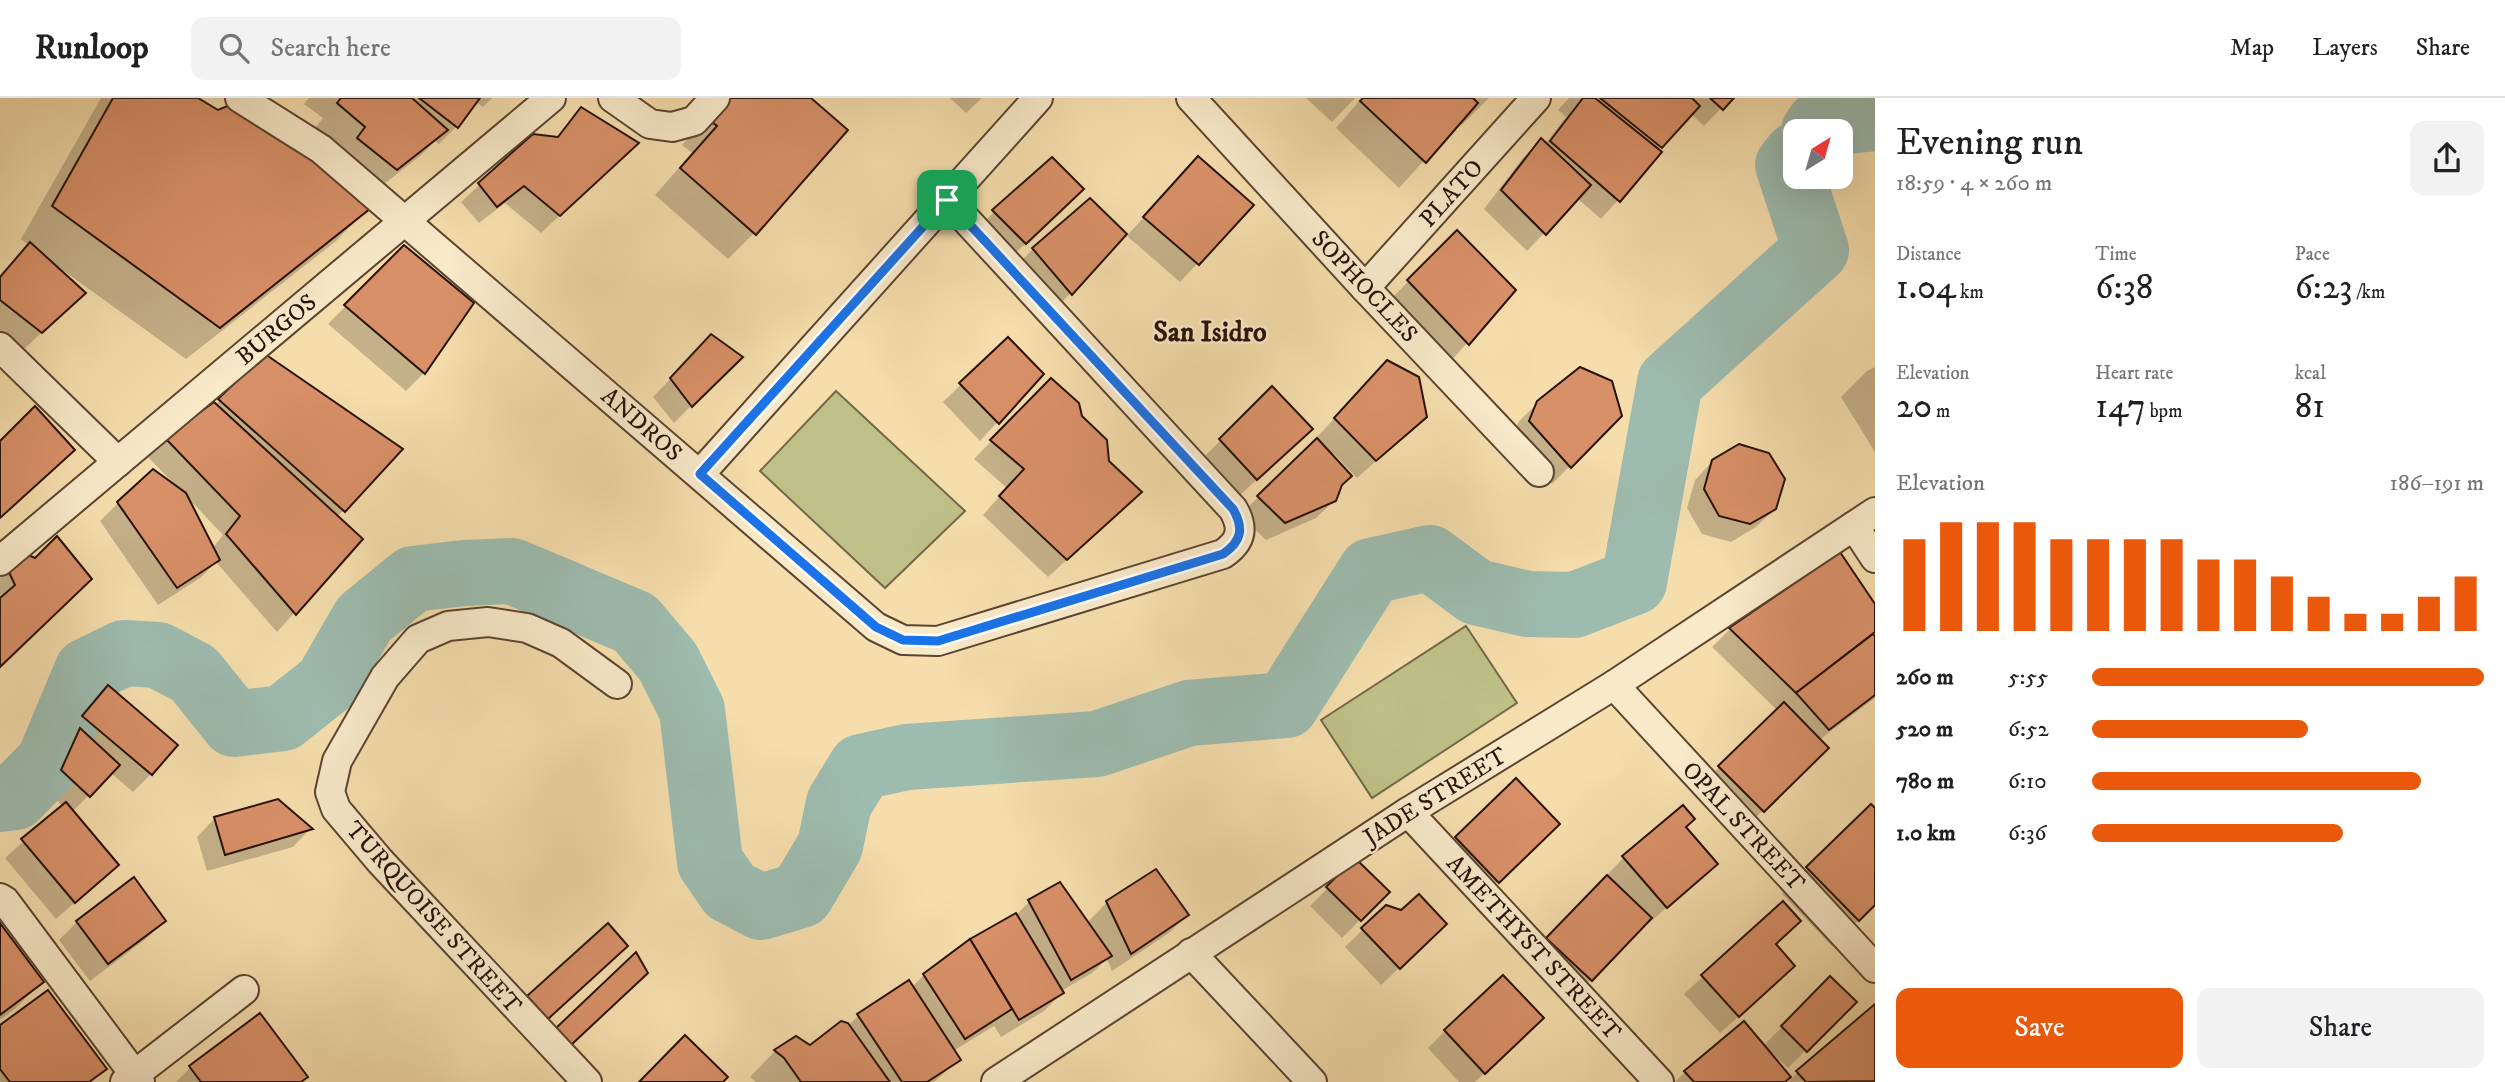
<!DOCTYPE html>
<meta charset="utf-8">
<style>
:root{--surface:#fff;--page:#f2f2f2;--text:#202124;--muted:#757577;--line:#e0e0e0;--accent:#ea580c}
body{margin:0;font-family:"IM FELL DW Pica",serif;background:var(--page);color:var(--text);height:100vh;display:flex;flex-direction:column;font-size:26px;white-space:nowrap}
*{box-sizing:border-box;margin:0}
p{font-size:23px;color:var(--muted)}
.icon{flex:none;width:38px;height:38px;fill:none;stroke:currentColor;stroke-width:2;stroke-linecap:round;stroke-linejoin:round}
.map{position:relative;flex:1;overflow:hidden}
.details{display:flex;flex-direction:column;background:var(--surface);width:630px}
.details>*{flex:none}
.needle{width:46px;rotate:37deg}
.buttons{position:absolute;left:1783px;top:21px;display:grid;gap:14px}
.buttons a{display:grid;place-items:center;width:70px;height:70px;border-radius:14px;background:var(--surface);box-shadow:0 7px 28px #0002;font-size:35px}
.pin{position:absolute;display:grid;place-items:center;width:60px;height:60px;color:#fff;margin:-30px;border-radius:14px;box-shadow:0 4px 10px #0006}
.round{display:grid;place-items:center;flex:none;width:74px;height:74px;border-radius:14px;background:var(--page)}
.head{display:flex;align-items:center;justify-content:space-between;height:119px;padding:0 21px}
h1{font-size:38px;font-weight:600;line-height:52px}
.figures{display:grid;grid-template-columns:repeat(3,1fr);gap:10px;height:119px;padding:7px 21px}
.figures div{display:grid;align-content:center}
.figures b{font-size:35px;font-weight:600}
.figures small{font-size:19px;font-weight:400}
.figures p{font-size:19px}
.chart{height:196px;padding:14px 21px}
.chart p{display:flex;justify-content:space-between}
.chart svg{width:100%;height:126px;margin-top:7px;stroke:var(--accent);stroke-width:6}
.action{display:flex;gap:14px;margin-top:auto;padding:14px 21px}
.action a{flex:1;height:80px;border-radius:14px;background:var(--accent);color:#fff;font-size:28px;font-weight:600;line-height:80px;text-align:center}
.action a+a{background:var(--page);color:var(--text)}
ul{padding:0 21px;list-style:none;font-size:23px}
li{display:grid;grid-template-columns:112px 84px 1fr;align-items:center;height:52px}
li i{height:18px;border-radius:9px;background:var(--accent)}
header{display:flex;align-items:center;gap:42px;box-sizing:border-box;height:98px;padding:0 35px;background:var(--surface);border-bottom:2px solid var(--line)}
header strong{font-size:33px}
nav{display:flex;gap:38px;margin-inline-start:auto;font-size:24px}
.search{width:490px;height:63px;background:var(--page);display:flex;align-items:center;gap:18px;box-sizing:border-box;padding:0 24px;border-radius:14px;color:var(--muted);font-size:26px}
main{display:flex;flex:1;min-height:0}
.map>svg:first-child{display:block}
.green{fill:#bec088;stroke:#736848;stroke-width:2}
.shadow{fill:#0003;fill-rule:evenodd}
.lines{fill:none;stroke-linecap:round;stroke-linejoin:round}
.river{stroke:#9dbbae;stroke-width:66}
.building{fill:#d89068;stroke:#281107;stroke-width:2}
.minor-casing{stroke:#5b4430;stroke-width:32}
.minor{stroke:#f8e9c9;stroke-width:28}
.route-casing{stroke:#fff;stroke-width:14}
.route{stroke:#1a73e8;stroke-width:9}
.labels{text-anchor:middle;stroke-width:5;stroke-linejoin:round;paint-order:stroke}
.street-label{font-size:24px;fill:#281107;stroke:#f8e9c9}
.quarter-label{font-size:28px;font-weight:bold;fill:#281107;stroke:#f8e9c9}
</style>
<header>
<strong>Runloop</strong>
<div class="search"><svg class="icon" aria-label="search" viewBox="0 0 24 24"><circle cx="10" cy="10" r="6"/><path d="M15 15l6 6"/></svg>Search here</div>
<nav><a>Map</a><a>Layers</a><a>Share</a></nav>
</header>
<main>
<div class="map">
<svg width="1875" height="984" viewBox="0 0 1875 984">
<rect width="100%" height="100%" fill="#f5ddac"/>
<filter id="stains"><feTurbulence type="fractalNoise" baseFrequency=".00286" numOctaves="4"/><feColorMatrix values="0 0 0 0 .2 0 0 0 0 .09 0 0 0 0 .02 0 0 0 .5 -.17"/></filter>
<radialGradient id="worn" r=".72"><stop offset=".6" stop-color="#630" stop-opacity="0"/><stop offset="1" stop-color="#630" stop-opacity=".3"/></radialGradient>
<g class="green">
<path d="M836 293 965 413 885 490 760 373Z"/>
<path d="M1466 528 1517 605 1372 700 1321 622Z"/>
</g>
<g class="shadow">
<path d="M101 0H195L369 109 336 143 186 261 57 168 55 170 66 212 23 252 0 233V178L29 147 21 141Z"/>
<path d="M309 0H492L483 9 475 4 456 29 439 46 435 43 420 58 370 97 313 32 323 20 304 6Z"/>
<path d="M723 0H808L845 32 754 135 728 161 655 97 692 55 682 47Z"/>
<path d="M950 0H982L966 15Z"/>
<path d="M1306 0H1355L1332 24Z"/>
<path d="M1362 0H1489L1462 27 1459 24 1399 90 1336 30Z"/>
<path d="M1569 0H1731L1704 28 1691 16 1657 52 1660 55 1601 121 1577 100 1527 153 1484 111 1523 60 1541 42 1545 46 1566 19 1558 12Z"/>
<path d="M581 11 619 62 541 135 505 105 479 125 461 104 533 38 555 41Z"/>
<path d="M1052 61 1064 109 1007 163 976 131Z"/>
<path d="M1180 78 1252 107 1180 184 1127 138Z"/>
<path d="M1457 134 1514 192 1450 264 1391 201Z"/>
<path d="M404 149 472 206 424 275 406 293 328 226Z"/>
<path d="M1033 151 1071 195 1053 213 1015 169Z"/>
<path d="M1008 241 1042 276 980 343 943 304Z"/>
<path d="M694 256 740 259 674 325 653 299Z"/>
<path d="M265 258 400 352 337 419 361 441 277 534 216 464 200 480 158 507 100 423 118 405 173 387 174 386 148 359 166 342 215 307ZM188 400 223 437 212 451Z"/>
<path d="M1875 269V354L1841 299 1867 273Z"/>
<path d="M1051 282 1080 319 1107 363 1122 411 1048 479 983 417 1007 390 974 361Z"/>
<path d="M1369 283 1425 319 1357 380 1333 355 1330 357 1340 387 1335 402 1316 420 1266 442 1240 417 1319 340 1317 339Z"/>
<path d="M1272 290 1293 348 1238 399 1203 360Z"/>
<path d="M1538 305 1620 317 1552 386 1512 342 1519 323Z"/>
<path d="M1713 363 1775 411 1756 429 1731 444 1702 436 1687 410 1695 382Z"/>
<path d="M1839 456 1875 509V535L1872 537 1875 540V600L1819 642 1827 650 1745 730 1701 687 1777 612 1712 549 1730 531Z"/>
<path d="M26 458 0 568V480Z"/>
<path d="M108 589 151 676 133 694 111 675 72 714 117 767 56 821 5 760 63 708 44 691 63 650 71 641 65 637Z"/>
<path d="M1516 682 1557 726 1480 801 1438 758Z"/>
<path d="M277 703 310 731 293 749 207 773 197 739 214 721Z"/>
<path d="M1875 712V806L1832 848 1782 796 1808 770Z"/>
<path d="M1685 729 1716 766 1648 826 1646 824 1573 900 1530 859 1624 759Z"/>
<path d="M1355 763 1388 794 1342 840 1310 808Z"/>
<path d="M1156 773 1187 817 1169 835 1112 873 1107 861 1092 875 1061 893 1062 895 1044 913 1001 939 994 928 953 953 959 961 934 984H756L750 979 775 953 796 941 810 949 848 928 858 918 909 884 912 889 924 877 971 843 1017 816 1029 804 1087 825 1107 804Z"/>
<path d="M134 782 164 823 146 841 90 883 59 842 77 824Z"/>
<path d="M1783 805 1774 847 1775 886 1720 935 1684 896Z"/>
<path d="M1386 809 1427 844 1381 887 1345 849Z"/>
<path d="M0 828 41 884 16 910 0 922Z"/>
<path d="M1830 881 1854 904 1788 970 1769 952 1767 953 1783 984H1675L1685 974 1763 948Z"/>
<path d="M1875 909V983L1788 984 1798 974Z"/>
<path d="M0 930 105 970 92 984H0Z"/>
<path d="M1445 933 1524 938 1475 984H1459L1428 950Z"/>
<path d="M190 970 300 984H176Z"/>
</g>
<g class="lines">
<g class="river">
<path d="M1814 33 1819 26 1875 20"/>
<path d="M0 701 15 699 49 664 87 573 124 555 158 557 194 576 234 626 283 620 327 585 364 521 413 481 464 475 512 473 635 525 668 564 692 612 710 764 730 793 761 809 801 797 830 748 839 705 861 669 907 659 1097 646 1189 615 1286 607 1371 473 1430 460 1476 494 1528 506 1574 507 1634 484 1670 284 1816 152 1788 67 1796 57"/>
</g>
</g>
<g class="building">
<path d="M113 0H198L218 12 235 5 369 98 371 110 220 230 52 108Z"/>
<path d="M341 0H412L448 32 397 72 357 40 365 29 337 5Z"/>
<path d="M419 0H480L458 30Z"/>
<path d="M724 0H811L848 32 756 137 680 70 717 28 707 20Z"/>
<path d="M1363 0H1473L1478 5 1426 65 1360 3Z"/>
<path d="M1583 0H1595L1662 54 1620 104 1550 43Z"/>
<path d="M1600 0H1692L1700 8 1662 50Z"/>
<path d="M1710 0H1734L1723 12Z"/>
<path d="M581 9 639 45 560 118 524 88 497 109 478 85 533 36 558 39Z"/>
<path d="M1541 40 1591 87 1546 137 1501 92Z"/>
<path d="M1198 58 1254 107 1199 167 1143 119Z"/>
<path d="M1052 59 1084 91 1026 146 992 112Z"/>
<path d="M1090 100 1127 136 1072 197 1032 150Z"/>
<path d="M1457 132 1516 192 1469 247 1407 182Z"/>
<path d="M30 144 86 195 42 235 0 202V179Z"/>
<path d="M404 147 474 205 425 276 344 207Z"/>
<path d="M711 236 743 259 692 309 670 280Z"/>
<path d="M1008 239 1044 276 999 326 959 285Z"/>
<path d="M265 256 403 351 345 414 218 301Z"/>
<path d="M1387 262 1419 279 1427 319 1376 363 1334 320Z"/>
<path d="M1580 269 1612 283 1622 318 1571 370 1529 323 1537 303Z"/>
<path d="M1051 280 1079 305 1082 318 1107 342 1109 363 1142 394 1067 462 999 398 1024 371 990 342Z"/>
<path d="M1272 288 1313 331 1257 382 1219 341Z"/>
<path d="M214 304 363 441 296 517 226 436 240 418 165 340Z"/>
<path d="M35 308 75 352 0 420V343Z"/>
<path d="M1317 340 1352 378 1342 387 1336 403 1285 425 1257 398Z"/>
<path d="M1739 346 1769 355 1785 381 1776 411 1750 426 1719 418 1704 391 1712 362Z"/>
<path d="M153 371 186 395 220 462 177 490 117 404Z"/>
<path d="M57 438 92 481 0 569V500L15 487 7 470 26 456 35 460Z"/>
<path d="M1840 454 1875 506V534L1796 595 1729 530Z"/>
<path d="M1873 536 1875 538V597L1829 632 1796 595Z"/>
<path d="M108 587 178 647 152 677 82 618Z"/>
<path d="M1784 604 1829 650 1764 714 1718 668Z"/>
<path d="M80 630 120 667 90 699 61 672Z"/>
<path d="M1516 680 1560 726 1499 785 1455 739Z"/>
<path d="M278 701 313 731 225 757 214 719Z"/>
<path d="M66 704 119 767 75 805 21 741Z"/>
<path d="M1871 706 1875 710V807L1859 823 1806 769Z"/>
<path d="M1683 707 1695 721 1686 729 1718 766 1667 810 1622 758Z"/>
<path d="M1355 760 1390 794 1361 823 1326 789Z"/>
<path d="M1156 771 1189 817 1131 856 1106 803Z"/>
<path d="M1607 777 1652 820 1592 883 1546 840Z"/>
<path d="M134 779 166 823 108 866 76 823Z"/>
<path d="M1060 784 1112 858 1071 882 1028 802Z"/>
<path d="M1419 796 1447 826 1400 871 1361 830 1386 807 1401 812Z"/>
<path d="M1783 803 1801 823 1776 846 1795 868 1739 919 1701 877Z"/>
<path d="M1016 815 1064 895 1019 922 970 841Z"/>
<path d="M0 825 44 884 0 917Z"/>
<path d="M608 825 628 848 548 921 527 898Z"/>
<path d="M970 841 1012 911 965 941 923 876Z"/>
<path d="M636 854 648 875 571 947 555 931Z"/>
<path d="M1503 877 1544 920 1485 976 1444 932Z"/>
<path d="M1830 878 1857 904 1807 954 1781 928Z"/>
<path d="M909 882 961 962 927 984H902L857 916Z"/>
<path d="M48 892 107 971 89 984H10L0 971V927Z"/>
<path d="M1875 906V983L1806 984 1796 973Z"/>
<path d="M260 915 308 979 301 984H201L189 968Z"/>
<path d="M841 923 848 925 890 984H801L784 960 774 952 796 938 810 947Z"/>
<path d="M1744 923 1791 979 1785 984H1694L1684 973Z"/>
<path d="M685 937 728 979 723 984H639Z"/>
</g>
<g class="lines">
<g class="minor-casing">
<g id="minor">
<path d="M240 0 321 51 876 529 903 542 938 543 1223 456C1242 443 1244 430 1233 411L947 101"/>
<path d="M613 0 650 26 672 29 694 23 715 0"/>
<path d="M1191 0 1365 190 1539 374"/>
<path d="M1365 190 1536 0"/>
<path d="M0 249 118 364"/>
<path d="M700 376 1038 0"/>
<path d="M1854 428 1875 460"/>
<path d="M0 463 551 0"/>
<path d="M1614 587 1875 870"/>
<path d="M1408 714 1659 984"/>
<path d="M0 800 5 803 140 984"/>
<path d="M1191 855 1312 984"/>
<path d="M125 984 244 892"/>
<path d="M587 984 380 763 336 711 330 694 337 663 385 579 418 541 448 528 488 524 527 530 561 545 617 586"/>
<path d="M996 984 1408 714 1614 587 1875 414"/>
</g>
</g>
<use href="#minor" class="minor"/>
</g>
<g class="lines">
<g class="route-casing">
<path id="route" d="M947 102 1233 411C1244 430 1242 443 1223 456L938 543 903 542 876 529 700 376Z"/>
</g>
<use href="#route" class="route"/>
</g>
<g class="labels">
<g class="street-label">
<text transform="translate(1451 95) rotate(-48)" y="8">PLATO</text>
<text transform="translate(1365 188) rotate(47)" y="8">SOPHOCLES</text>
<text transform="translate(276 231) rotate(-40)" y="8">BURGOS</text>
<text transform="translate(642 326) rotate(41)" y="8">ANDROS</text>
<text transform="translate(1435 698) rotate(-32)" y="8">JADE STREET</text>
<text transform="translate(1744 728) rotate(47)" y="8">OPAL STREET</text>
<text transform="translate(434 819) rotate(48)" y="8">TURQUOISE STREET</text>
<text transform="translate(1534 849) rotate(47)" y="8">AMETHYST STREET</text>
</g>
<g class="quarter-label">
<text x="1210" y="243">San Isidro</text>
</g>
</g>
<rect width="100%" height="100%" filter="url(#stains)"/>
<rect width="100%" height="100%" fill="url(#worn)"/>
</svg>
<div class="buttons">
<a><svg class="needle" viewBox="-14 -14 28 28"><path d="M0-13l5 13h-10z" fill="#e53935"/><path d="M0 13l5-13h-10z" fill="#757577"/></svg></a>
</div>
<div class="pin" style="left:947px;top:102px;background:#1e9e55"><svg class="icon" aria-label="arrive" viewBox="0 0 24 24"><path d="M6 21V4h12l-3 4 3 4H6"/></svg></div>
</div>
<section class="details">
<div class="head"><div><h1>Evening run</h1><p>18:59 · 4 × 260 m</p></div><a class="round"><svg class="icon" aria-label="share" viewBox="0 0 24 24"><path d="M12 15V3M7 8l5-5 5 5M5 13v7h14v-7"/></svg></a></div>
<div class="figures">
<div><p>Distance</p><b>1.04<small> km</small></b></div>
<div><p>Time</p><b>6:38</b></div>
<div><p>Pace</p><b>6:23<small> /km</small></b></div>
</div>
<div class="figures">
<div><p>Elevation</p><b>20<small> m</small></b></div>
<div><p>Heart rate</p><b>147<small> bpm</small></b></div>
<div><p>kcal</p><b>81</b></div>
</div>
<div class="chart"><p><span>Elevation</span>186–191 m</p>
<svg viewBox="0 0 160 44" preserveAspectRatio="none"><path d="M5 44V12M15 44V6M25 44V6M35 44V6M45 44V12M55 44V12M65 44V12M75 44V12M85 44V19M95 44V19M105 44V25M115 44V32M125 44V38M135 44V38M145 44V32M155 44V25"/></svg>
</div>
<ul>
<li><b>260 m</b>5:55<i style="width:100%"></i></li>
<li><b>520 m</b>6:52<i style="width:55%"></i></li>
<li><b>780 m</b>6:10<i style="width:84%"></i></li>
<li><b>1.0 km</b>6:36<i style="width:64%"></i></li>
</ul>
<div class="action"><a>Save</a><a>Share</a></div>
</section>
</main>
